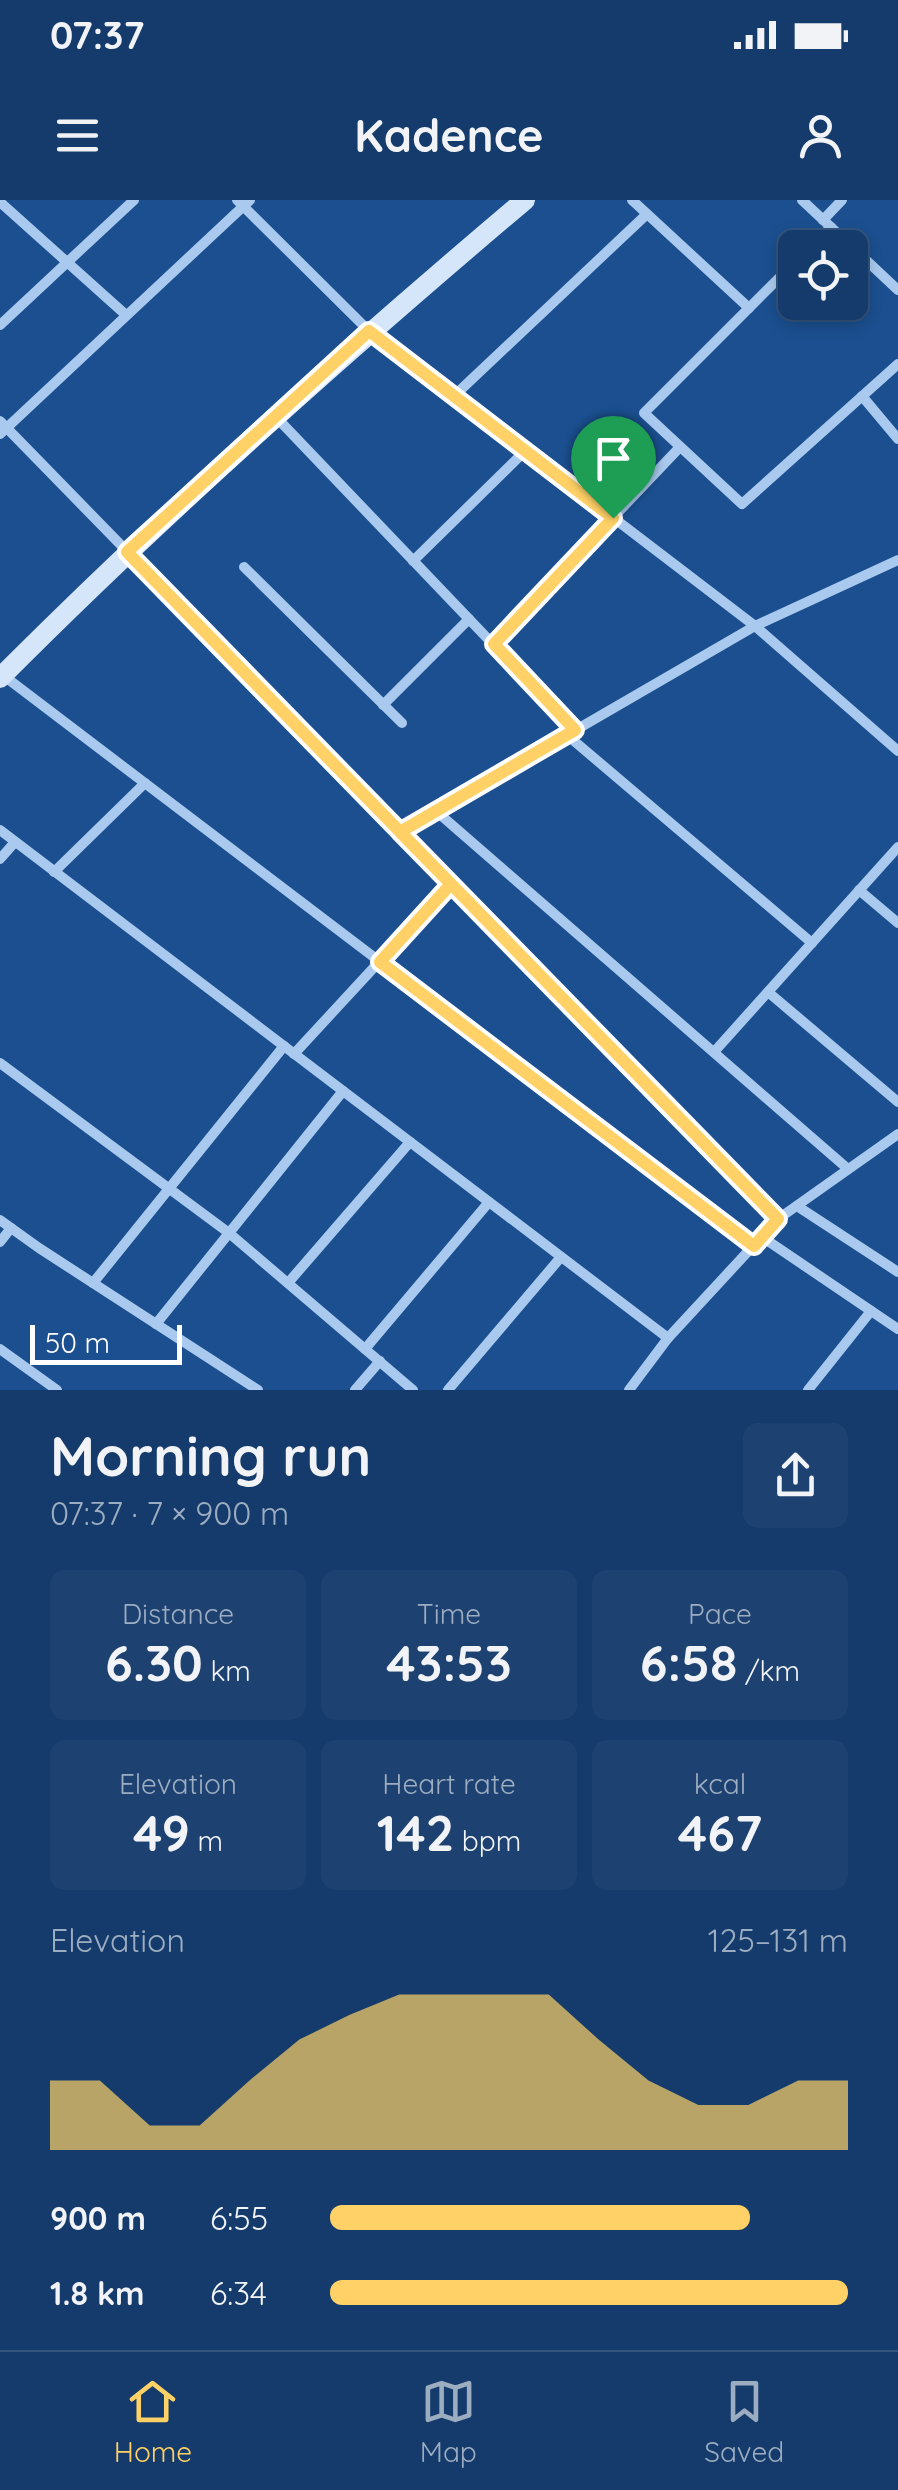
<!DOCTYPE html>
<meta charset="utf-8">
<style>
:root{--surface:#143b6b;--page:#1d4271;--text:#f1f3f6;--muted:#9dadc1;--line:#33557e;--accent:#ffd166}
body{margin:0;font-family:Quicksand,sans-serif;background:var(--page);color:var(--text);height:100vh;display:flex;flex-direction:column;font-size:38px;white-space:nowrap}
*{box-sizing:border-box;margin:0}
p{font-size:32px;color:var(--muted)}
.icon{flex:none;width:55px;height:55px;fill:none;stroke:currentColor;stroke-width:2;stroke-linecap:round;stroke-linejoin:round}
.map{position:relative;height:1190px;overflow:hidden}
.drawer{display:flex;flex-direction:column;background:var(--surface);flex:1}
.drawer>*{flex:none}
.buttons{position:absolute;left:778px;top:30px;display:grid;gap:20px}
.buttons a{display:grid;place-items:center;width:90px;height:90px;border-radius:15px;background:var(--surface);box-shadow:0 5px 15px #0003,0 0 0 2px var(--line);font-size:50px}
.scale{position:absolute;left:30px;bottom:25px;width:152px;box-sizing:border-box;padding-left:10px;border:5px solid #fff;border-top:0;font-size:28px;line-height:35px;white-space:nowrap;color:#fff;-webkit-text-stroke:8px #1b4f8f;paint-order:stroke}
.pin{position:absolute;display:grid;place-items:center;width:85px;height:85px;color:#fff;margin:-102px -42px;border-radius:50% 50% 50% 0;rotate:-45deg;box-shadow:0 0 10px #0007}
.pin .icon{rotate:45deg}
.round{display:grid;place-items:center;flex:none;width:105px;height:105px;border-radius:15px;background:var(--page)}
.overview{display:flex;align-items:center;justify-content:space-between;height:170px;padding:0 50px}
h1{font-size:55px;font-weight:700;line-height:75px}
.figures{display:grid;grid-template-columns:repeat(3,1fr);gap:15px;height:170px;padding:10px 50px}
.figures div{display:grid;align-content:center;border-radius:15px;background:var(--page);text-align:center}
.figures b{font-size:50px;font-weight:700}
.figures small{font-size:28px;font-weight:400}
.figures p{font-size:28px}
.chart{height:280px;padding:20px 50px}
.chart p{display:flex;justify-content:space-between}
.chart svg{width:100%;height:180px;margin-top:10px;fill:var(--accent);opacity:.7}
ul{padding:0 50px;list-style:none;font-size:32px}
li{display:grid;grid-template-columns:160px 120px 1fr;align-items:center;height:75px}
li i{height:25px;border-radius:12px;background:var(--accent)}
.status{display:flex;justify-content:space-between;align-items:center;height:70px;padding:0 50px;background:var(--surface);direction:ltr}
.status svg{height:28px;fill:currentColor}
header{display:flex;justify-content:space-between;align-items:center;height:130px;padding:0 50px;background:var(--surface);font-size:45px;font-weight:700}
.dock{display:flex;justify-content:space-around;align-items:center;height:140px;border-top:2px solid var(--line);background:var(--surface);font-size:28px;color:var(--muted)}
.dock a{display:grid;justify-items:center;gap:5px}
.dock .active{color:var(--accent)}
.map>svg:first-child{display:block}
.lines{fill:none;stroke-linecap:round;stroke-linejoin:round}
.street{stroke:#a9c9ee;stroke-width:10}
.secondary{stroke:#d6e6fa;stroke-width:20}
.route-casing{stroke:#fff;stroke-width:20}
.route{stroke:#ffd166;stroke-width:12}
</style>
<div class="status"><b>07:37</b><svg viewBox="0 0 49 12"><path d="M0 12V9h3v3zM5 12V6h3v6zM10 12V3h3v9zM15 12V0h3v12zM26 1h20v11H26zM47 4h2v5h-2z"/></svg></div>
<header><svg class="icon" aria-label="menu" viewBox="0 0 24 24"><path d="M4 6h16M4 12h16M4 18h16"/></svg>Kadence<svg class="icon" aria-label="person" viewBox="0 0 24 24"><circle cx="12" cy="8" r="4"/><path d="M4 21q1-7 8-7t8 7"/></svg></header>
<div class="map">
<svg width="898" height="1190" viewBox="0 0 898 1190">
<rect width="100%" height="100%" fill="#1b4f8f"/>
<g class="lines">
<g class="street">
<path d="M237 0 369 131 755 426 898 551"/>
<path d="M632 0 749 108"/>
<path d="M802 0 898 90"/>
<path d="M0 2 126 115"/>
<path d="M823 20 842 0"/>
<path d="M810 48 831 27"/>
<path d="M795 62 644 213 742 304 898 164"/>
<path d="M0 125 134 0"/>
<path d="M454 196 647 14"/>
<path d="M862 196 898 239"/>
<path d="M276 217 575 530"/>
<path d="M0 221 778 1019"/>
<path d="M0 234 250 0"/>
<path d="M413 361 525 251"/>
<path d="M244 367 402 523"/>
<path d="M493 444 680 247"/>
<path d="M4 476 754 1046"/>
<path d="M383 505 469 419"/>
<path d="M567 535 812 743"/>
<path d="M436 611 848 969"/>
<path d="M0 630 668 1138"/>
<path d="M400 632 755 426 898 360"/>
<path d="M0 659 15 642"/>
<path d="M54 672 145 583"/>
<path d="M859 690 898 723"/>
<path d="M768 792 898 902"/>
<path d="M714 852 898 647"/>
<path d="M294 854 451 684"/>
<path d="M0 863 229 1033 413 1190"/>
<path d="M797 1006 898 1072"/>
<path d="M0 1020 39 1048 258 1190"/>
<path d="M762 1037 898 1129"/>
<path d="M0 1042 11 1028"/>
<path d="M93 1083 284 846"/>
<path d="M288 1083 410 942"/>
<path d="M156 1124 343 891"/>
<path d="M0 1149 57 1190"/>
<path d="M365 1149 489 1002"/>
<path d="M355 1190 380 1161"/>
<path d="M448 1190 561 1057"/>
<path d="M629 1190 668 1138 778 1019 898 934"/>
<path d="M808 1190 871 1111"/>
</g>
<path class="secondary" d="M0 478C167 310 344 153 525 0"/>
</g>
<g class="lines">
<g class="route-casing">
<path id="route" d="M613 318 494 444 575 530 400 632 451 684 380 762 754 1046 778 1019C561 797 344 574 127 352L369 131 613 318"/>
</g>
<use href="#route" class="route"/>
</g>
</svg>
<div class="buttons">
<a><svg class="icon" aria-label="locate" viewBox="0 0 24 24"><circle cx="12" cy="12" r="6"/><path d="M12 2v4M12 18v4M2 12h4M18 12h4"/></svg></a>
</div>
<div class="scale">50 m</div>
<div class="pin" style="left:613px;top:318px;background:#1e9e55"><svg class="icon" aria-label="arrive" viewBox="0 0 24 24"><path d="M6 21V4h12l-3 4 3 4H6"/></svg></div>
</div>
<section class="drawer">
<div class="overview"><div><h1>Morning run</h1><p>07:37 · 7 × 900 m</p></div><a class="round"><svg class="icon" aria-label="share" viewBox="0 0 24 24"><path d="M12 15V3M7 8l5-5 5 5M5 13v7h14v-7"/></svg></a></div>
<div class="figures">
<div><p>Distance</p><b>6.30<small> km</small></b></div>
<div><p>Time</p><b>43:53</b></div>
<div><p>Pace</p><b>6:58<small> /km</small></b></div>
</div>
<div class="figures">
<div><p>Elevation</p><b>49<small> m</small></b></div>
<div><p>Heart rate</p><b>142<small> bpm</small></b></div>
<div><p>kcal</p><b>467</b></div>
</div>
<div class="chart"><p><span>Elevation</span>125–131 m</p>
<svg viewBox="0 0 160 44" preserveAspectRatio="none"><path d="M0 44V27L10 27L20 38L30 38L40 27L50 17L60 11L70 6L80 6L90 6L100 6L110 17L120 27L130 33L140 33L150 27L160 27V44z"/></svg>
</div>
<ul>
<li><b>900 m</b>6:55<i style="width:81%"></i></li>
<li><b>1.8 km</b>6:34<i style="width:100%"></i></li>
</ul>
</section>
<nav class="dock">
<a class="active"><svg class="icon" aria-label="home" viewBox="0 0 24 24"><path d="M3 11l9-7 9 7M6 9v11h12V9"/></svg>Home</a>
<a><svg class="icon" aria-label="map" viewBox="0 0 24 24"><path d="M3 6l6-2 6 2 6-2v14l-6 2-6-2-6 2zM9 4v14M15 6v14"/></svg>Map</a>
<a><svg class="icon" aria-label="saved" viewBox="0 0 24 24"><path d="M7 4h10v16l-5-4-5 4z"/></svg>Saved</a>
</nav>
